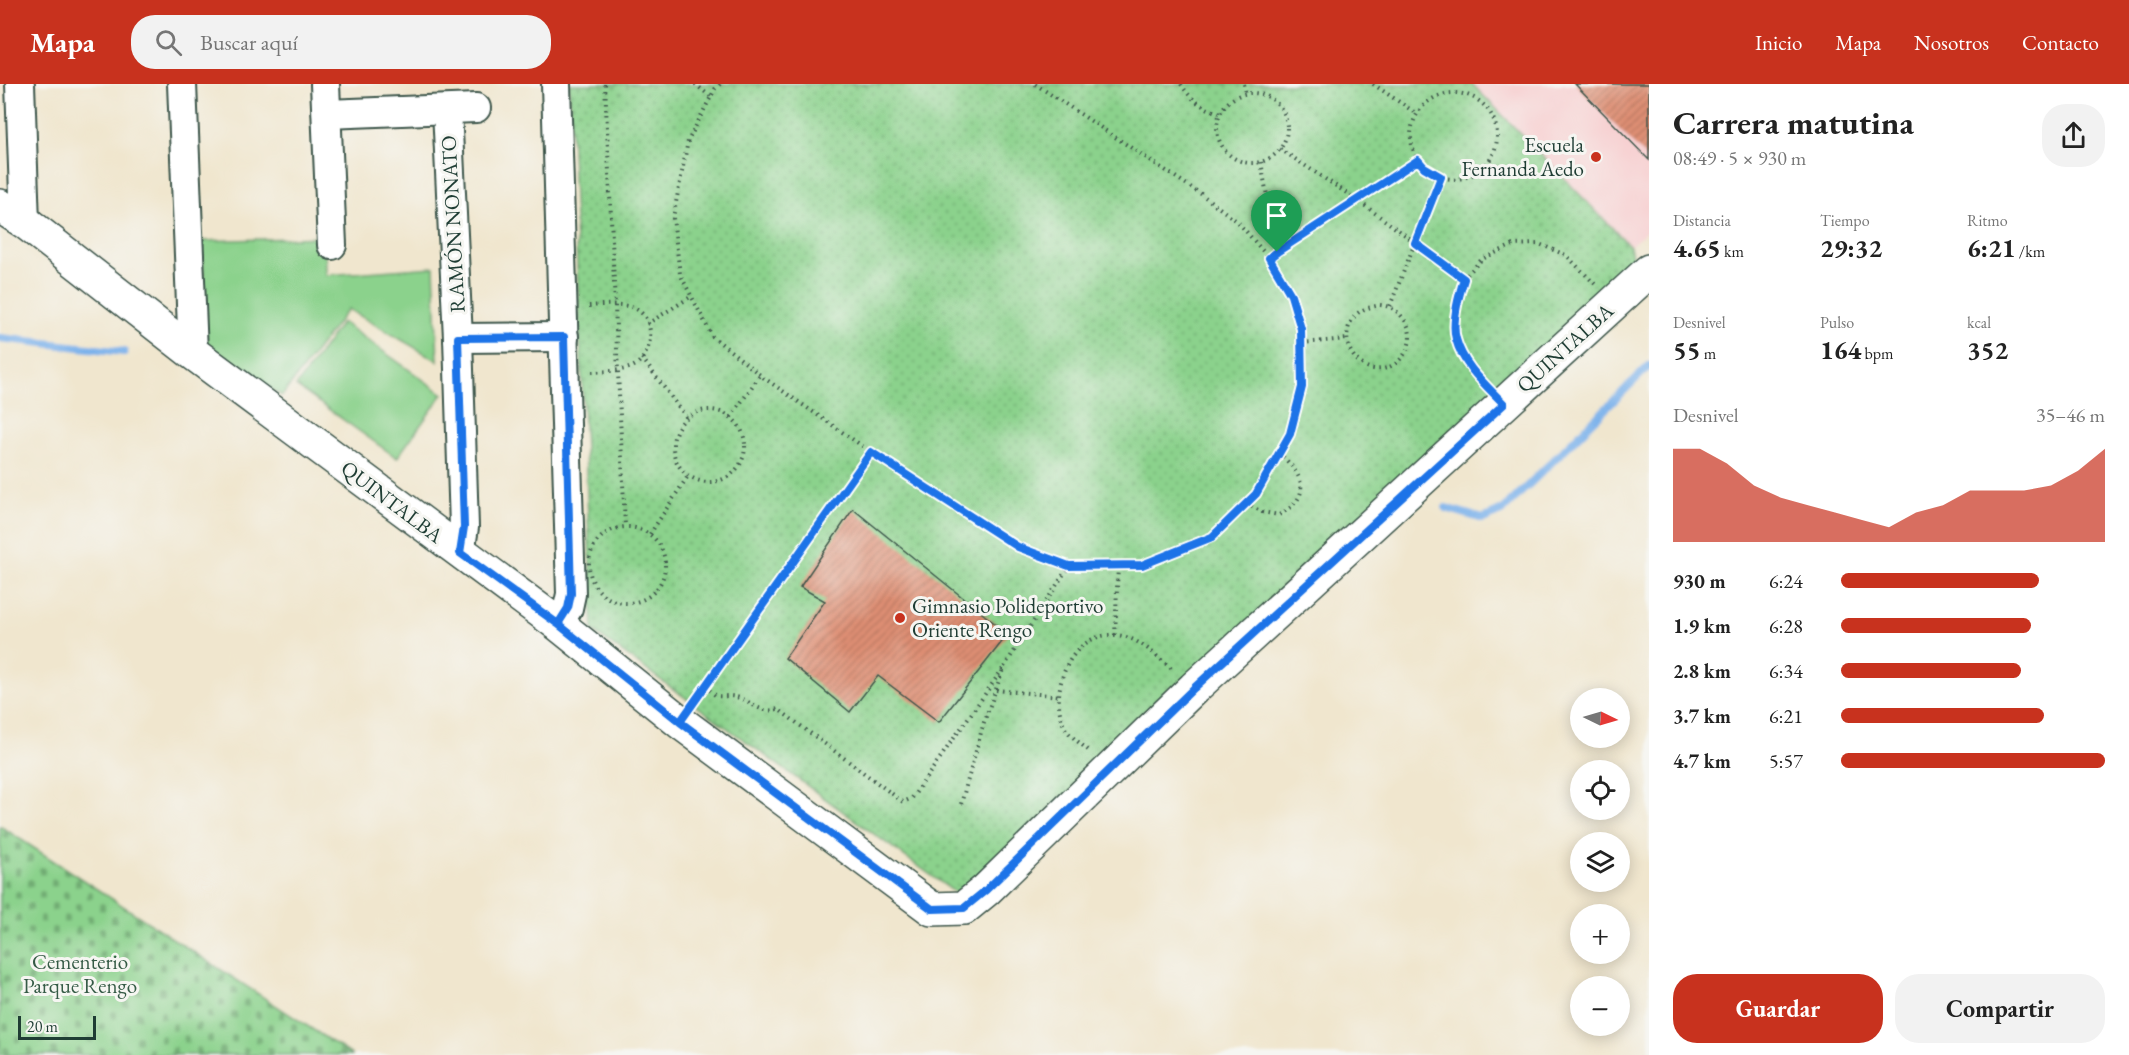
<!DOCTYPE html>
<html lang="es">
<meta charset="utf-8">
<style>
:root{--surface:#fff;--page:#f2f2f2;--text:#222;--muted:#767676;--accent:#c8321e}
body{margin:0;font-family:"EB Garamond",serif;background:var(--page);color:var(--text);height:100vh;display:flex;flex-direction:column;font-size:22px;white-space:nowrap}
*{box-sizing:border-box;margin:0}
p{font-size:20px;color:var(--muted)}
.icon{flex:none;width:33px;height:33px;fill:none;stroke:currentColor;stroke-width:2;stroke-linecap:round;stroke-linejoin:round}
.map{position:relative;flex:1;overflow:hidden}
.panel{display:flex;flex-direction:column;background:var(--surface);width:480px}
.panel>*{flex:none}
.needle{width:39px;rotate:95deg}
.controls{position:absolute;left:1570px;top:604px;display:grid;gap:12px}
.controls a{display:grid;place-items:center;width:60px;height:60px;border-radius:50%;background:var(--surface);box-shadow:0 3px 15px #0003;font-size:30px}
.scale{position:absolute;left:18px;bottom:15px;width:78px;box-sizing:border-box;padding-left:6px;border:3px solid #1f3d34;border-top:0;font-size:16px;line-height:21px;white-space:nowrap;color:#1f3d34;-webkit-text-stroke:4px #f6f6f2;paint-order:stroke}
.pin{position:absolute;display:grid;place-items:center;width:51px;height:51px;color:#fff;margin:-62px -26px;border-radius:50% 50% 50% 0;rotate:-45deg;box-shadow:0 0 6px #0007}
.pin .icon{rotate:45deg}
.round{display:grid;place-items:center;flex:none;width:63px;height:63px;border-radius:24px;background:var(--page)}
.headline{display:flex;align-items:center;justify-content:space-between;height:102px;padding:0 24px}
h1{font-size:33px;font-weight:700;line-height:45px}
.metrics{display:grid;grid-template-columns:repeat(3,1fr);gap:9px;height:102px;padding:6px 24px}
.metrics div{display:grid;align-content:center}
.metrics b{font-size:26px;font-weight:700}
.metrics small{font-size:16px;font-weight:400}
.metrics p{font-size:16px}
.chart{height:168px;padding:12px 24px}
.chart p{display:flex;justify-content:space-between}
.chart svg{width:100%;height:108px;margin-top:6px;fill:var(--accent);opacity:.7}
.action{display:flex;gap:12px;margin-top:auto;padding:12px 24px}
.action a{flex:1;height:69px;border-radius:24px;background:var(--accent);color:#fff;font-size:24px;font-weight:700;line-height:69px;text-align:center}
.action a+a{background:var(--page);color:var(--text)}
ul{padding:0 24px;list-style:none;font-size:20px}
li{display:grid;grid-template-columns:96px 72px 1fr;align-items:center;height:45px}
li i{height:15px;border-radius:8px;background:var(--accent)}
header{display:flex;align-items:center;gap:36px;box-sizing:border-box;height:84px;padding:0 30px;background:var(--accent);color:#fff}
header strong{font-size:28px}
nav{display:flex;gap:33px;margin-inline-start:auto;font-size:21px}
.search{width:420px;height:54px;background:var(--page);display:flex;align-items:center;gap:15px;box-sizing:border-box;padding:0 21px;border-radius:24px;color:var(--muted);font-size:22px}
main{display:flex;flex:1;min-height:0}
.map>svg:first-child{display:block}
.built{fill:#f7cfd0}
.grass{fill:#8bd28c;stroke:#558860;stroke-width:1.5}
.cemetery{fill:url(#cemetery-stones);stroke:#558860;stroke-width:1.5}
.park{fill:url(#park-dots);stroke:#558860;stroke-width:1.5}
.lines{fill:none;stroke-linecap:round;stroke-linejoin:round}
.stream{stroke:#7db2eb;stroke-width:8}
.building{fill:url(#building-hatch)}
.street-casing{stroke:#3e564b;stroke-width:32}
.secondary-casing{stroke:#3e564b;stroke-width:36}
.path{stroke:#3e564b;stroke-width:4;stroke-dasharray:1.5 4.5;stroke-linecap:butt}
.street{stroke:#fff;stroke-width:28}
.secondary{stroke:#fff;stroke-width:33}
.route-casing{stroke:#fff;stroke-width:12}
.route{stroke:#1a73e8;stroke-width:8}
.poi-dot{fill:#c8321e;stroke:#f6f6f2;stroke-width:2}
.labels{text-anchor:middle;stroke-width:6;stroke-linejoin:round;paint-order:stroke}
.poi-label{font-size:21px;fill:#1f3d34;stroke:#f6f6f2;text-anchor:end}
.street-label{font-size:21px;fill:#1f3d34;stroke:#f6f6f2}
.park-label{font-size:21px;fill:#355b46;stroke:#f6f6f2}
</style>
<header>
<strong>Mapa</strong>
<div class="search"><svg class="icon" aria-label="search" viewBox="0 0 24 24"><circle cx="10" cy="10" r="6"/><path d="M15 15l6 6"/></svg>Buscar aquí</div>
<nav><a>Inicio</a><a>Mapa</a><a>Nosotros</a><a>Contacto</a></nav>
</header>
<main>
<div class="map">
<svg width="1649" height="971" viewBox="0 0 1649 971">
<defs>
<pattern id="cemetery-stones" width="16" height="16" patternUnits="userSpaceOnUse" patternTransform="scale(1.5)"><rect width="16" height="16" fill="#8bd28c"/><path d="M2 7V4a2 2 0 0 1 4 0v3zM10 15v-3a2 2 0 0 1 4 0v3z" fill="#71ac73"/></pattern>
<pattern id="park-dots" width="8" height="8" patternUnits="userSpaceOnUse" patternTransform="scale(1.5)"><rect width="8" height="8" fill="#8bd28c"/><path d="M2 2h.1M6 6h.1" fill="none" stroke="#71ac73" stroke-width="1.8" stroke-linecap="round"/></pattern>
<pattern id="building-hatch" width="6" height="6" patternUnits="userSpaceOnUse" patternTransform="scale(1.5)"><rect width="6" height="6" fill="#de8e73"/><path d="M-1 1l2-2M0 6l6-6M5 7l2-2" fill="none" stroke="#b3755f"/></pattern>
</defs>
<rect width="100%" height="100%" fill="#f6f6f2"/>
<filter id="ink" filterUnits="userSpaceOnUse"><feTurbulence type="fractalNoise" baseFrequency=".0167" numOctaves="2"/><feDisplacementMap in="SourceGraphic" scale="12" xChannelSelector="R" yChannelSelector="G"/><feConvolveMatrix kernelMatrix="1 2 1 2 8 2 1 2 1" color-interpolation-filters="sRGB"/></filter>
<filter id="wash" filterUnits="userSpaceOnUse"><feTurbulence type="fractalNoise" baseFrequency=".008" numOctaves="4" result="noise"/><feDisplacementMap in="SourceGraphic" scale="24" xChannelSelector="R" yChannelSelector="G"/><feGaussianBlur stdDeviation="1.35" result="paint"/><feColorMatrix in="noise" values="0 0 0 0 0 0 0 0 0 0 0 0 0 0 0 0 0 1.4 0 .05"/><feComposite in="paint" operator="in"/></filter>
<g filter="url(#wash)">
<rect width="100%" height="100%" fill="#f0e6ce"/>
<path class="built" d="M1472 0H1649V145L1630 162Z"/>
<g class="grass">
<path d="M325 153 326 191 434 183 438 277 348 225 282 312 207 262 202 157Z"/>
<path d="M342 238 443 310 397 374 296 302Z"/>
</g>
<path class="cemetery" d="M0 742 352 971H0Z"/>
<path class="park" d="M569 0H1472L1630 162 1634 182 968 818 593 547Z"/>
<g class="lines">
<g class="stream">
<path d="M0 254 124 268"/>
<path d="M1446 424 1483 435 1503 426 1649 282"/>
</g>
</g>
<g id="blocks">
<g class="building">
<path d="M1575 0H1649V76Z"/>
<path d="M853 425 1008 550 939 638 878 592 850 628 785 574 825 517 800 503Z"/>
</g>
</g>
</g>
<g filter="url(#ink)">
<use href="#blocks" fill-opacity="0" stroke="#3e564b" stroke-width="1.5"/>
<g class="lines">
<g class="street-casing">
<g id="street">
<path d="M20 0 25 138"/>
<path d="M182 0 193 269"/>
<path d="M325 0 332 161"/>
<path d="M556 0 571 510 568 524 558 540"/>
<path d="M447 26 458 254 464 443 460 469"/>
<path d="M327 30 476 24"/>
<path d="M458 254 564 253"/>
</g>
</g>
<g class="secondary-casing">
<path id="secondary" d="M0 122 25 138 193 269 558 540 680 638 932 825 964 824 986 806 1194 604 1649 187"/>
</g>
<g class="path">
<path d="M605 0 625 443"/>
<path d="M695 0 711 13"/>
<path d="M720 0 715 5 688 57 673 134 680 190 712 252 764 294 871 368 1018 463 1069 482 1142 481 1212 453 1256 410 1290 350 1302 303 1301 245 1291 211 1273 179 1238 138 1201 110 1035 0"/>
<path d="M1181 0C1190 15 1203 24 1219 29"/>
<path d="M1244 0 1246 9"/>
<path d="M1373 0 1417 30"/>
<circle cx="1454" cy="52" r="43"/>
<circle cx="1252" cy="44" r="35"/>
<path d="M1280 65 1357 116 1464 194"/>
<path d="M1261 78 1277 168"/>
<path d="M1269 173 1418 76"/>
<path d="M1380 221C1390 222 1396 225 1403 234 1426 262 1387 302 1359 278 1344 265 1343 242 1358 229 1364 224 1372 223 1380 221Z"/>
<path d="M589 222C603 221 618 219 631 223 656 231 655 265 637 280 626 288 605 287 592 288"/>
<path d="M1390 222 1441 93"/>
<path d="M647 240 692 212"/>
<path d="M1302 259 1347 255"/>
<path d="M642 274 687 334"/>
<path d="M1484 299 1469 283 1455 254 1456 221 1464 194 1482 175 1513 161 1539 160 1566 171 1595 200"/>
<circle cx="709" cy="362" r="36"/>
<path d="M731 333 760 291"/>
<path d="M1246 419 1262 428 1279 431C1313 412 1304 392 1279 369"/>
<circle cx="627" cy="481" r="38"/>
<path d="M650 450 688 392"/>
<path d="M1115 551 1118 481"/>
<path d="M705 602 716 612C722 613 730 611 736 613 752 616 758 631 778 625L903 718 912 714 1004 583"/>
<path d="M996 606 1060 612"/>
<path d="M696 615 871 368"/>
<path d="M1088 666C1081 660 1070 652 1065 644 1047 608 1070 548 1115 551 1138 552 1156 572 1173 586"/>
<path d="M961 720 984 638 1004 583 1069 482"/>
</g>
<use href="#street" class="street"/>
<use href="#secondary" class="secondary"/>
</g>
</g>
<g class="lines" filter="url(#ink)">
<g class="route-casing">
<path id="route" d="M1277 168 1269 174 1291 211 1301 245 1302 303 1290 350 1256 410 1212 453 1142 481 1069 482 1018 463 871 368 680 638 558 540 460 469 464 443 458 254 564 253 571 510 568 524 558 540 680 638 932 825 964 824 986 806 1194 604 1504 320C1486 301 1463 282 1456 255 1451 238 1459 211 1464 195L1415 159 1441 93 1424 83 1418 76 1277 168"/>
</g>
<use href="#route" class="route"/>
</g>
<g class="poi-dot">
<circle cx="1596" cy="73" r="6"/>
<circle cx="900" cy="534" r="6"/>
</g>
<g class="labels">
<g class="poi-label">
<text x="1584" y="68">Escuela<tspan x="1584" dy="24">Fernanda Aedo</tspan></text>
<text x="912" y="529" text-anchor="start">Gimnasio Polideportivo<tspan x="912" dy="24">Oriente Rengo</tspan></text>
</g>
<g class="street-label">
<text transform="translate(453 140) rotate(-93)" y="7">RAMÓN NONATO</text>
<text transform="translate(1565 264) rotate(-42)" y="7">QUINTALBA</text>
<text transform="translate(392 418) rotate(37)" y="7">QUINTALBA</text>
</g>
<g class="park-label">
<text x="80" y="885">Cementerio<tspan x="80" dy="24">Parque Rengo</tspan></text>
</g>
</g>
</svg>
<div class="controls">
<a><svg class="needle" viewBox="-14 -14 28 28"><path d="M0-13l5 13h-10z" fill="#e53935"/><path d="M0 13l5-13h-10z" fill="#767676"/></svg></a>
<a><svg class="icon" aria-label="locate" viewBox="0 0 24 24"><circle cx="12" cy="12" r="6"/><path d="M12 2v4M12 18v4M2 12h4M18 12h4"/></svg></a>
<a><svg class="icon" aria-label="layers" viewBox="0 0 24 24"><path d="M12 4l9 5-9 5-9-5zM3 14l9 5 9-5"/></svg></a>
<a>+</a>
<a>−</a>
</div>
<div class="scale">20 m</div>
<div class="pin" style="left:1277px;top:168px;background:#1e9e55"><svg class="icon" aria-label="arrive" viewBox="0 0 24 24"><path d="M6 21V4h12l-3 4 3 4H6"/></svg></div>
</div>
<section class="panel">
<div class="headline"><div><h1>Carrera matutina</h1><p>08:49 · 5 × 930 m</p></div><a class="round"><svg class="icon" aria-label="share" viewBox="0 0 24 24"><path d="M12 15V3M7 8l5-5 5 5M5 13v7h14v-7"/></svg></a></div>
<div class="metrics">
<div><p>Distancia</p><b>4.65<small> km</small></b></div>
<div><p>Tiempo</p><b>29:32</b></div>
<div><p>Ritmo</p><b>6:21<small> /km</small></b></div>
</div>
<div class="metrics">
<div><p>Desnivel</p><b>55<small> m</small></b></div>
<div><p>Pulso</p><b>164<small> bpm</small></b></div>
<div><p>kcal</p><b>352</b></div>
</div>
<div class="chart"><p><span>Desnivel</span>35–46 m</p>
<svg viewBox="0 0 160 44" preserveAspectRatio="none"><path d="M0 44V6L10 6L20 12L30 21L40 26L50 29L60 32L70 35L80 38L90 32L100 29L110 23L120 23L130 23L140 21L150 15L160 6V44z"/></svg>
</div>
<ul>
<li><b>930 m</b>6:24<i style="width:75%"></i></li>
<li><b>1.9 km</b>6:28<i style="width:72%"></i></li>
<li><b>2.8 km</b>6:34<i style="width:68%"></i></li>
<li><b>3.7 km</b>6:21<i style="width:77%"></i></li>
<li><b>4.7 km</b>5:57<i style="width:100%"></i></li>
</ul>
<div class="action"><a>Guardar</a><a>Compartir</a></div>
</section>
</main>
